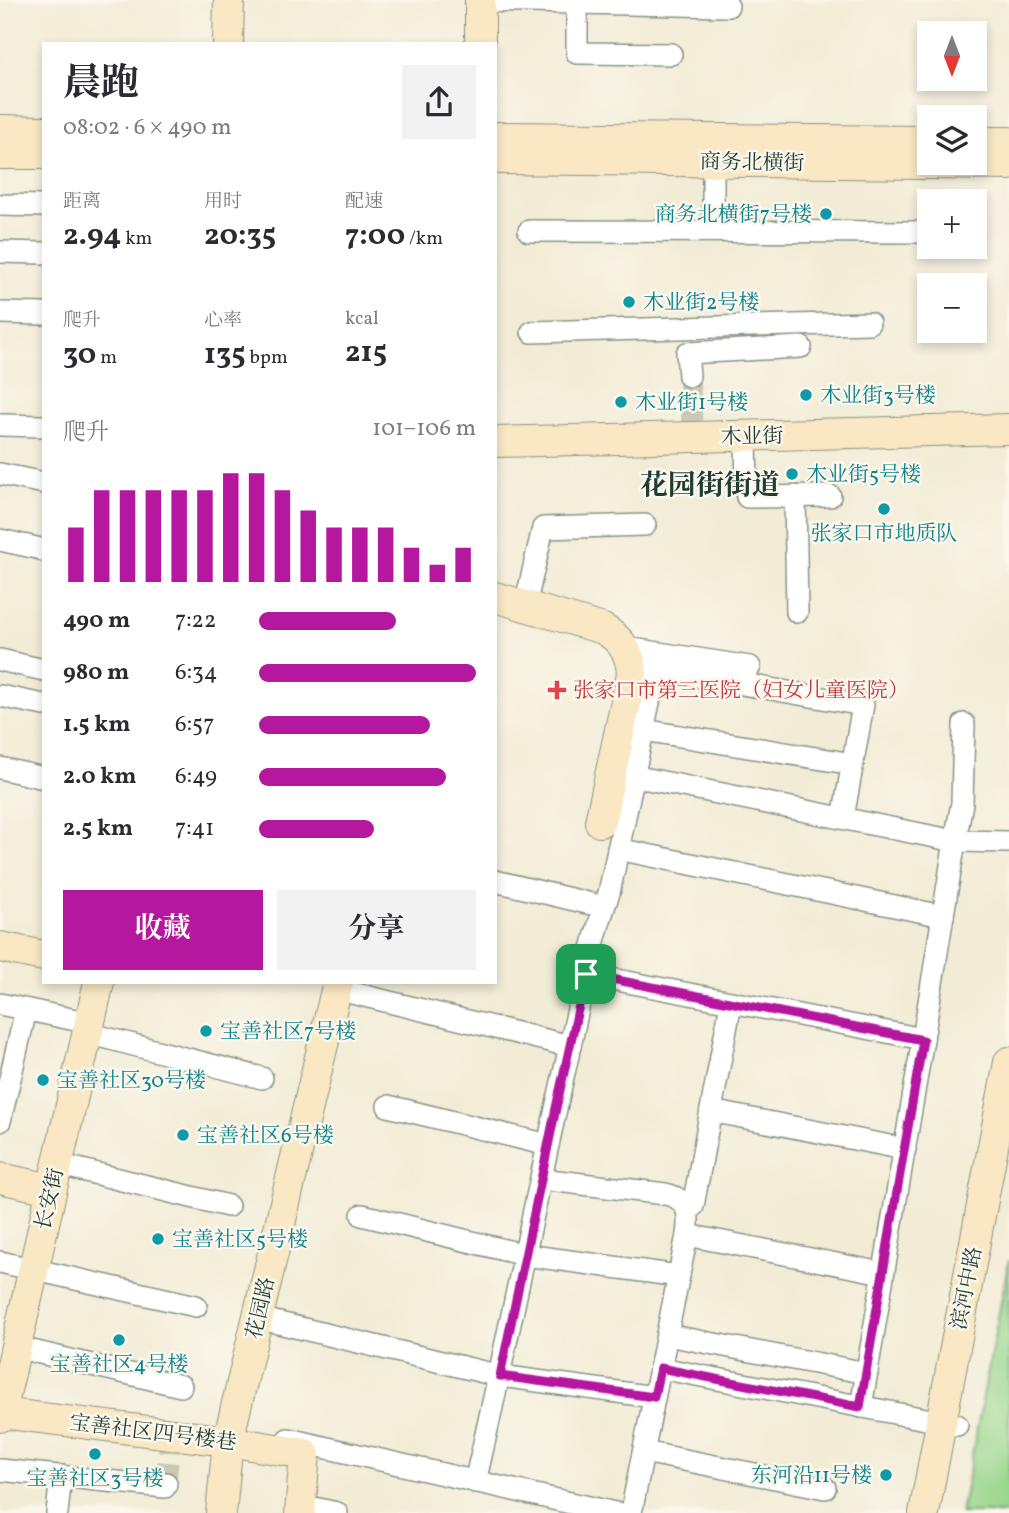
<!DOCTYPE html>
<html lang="zh">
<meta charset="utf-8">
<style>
:root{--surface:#fff;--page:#f2f2f3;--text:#2b2b33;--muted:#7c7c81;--accent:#b5179e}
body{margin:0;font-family:Vollkorn,"Noto Serif SC",serif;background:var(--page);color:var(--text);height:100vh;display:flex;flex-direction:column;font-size:26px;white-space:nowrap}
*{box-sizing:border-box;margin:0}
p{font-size:23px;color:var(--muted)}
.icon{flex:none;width:38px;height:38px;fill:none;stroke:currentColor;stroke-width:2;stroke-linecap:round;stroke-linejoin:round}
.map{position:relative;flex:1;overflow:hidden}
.side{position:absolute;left:42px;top:42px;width:455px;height:942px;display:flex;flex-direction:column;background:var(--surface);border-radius:0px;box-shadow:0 4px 10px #0003}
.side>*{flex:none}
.needle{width:46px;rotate:180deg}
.fabs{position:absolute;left:917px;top:21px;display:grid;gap:14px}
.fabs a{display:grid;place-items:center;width:70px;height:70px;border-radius:0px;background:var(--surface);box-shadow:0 4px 10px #0003;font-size:35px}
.pin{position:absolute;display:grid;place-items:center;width:60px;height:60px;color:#fff;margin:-30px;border-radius:14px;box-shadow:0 4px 10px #0006}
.round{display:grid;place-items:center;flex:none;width:74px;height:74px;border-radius:0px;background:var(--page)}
.summary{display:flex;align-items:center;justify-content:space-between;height:119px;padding:0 21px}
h1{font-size:38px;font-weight:700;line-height:52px}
.metrics{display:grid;grid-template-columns:repeat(3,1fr);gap:10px;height:119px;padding:7px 21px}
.metrics div{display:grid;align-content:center}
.metrics b{font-size:30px;font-weight:700}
.metrics small{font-size:19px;font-weight:400}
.metrics p{font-size:19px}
.chart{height:196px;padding:14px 21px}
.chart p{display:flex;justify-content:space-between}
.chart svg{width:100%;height:126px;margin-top:7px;stroke:var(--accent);stroke-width:6}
.cta{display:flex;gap:14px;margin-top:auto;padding:14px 21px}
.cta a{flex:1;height:80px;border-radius:0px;background:var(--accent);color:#fff;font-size:28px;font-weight:700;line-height:80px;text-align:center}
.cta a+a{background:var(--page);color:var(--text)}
ul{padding:0 21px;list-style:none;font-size:23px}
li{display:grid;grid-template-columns:112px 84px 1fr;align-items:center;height:52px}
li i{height:18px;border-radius:9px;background:var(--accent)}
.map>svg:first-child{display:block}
.green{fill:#98d68c;stroke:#5c8a60;stroke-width:2}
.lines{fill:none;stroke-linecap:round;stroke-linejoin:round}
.street-tunnel{stroke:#c8c9b6;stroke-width:21;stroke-dasharray:21 10;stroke-linecap:butt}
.street-casing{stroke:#889485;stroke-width:24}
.secondary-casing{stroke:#889485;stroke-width:32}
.street{stroke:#fff;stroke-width:21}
.secondary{stroke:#fae7c3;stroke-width:30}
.route-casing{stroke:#fff;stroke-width:14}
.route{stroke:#b5179e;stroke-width:9}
.culture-dot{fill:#0f9aa8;stroke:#fbf7ec;stroke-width:2.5}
.health-dot{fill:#e0444e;stroke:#fbf7ec;stroke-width:2.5}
.labels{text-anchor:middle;stroke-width:5;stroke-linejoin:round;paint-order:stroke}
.street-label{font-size:21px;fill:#1f3d34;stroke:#fbf7ec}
.culture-label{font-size:21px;fill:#0d838f;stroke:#fbf7ec;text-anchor:start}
.health-label{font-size:21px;fill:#be3a42;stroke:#fbf7ec;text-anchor:start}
.district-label{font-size:28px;font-weight:bold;fill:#1f3d34;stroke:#fbf7ec}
</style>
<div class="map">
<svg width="1009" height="1513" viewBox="0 0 1009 1513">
<rect width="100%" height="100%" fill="#fbf7ec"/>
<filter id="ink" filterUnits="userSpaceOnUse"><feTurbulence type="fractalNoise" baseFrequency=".0143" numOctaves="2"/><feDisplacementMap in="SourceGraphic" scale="14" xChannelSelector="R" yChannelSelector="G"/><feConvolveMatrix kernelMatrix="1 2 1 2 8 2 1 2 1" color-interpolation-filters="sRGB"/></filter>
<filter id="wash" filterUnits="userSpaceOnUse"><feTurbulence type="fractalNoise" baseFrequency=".00686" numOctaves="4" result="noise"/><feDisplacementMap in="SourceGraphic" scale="28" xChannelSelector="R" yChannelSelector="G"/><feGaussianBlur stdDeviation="1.57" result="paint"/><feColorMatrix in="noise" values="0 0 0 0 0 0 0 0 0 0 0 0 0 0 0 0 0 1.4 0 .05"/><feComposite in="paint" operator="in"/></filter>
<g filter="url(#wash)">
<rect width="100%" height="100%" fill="#f2ecd6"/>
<path class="green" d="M1009 1260V1513H961Z"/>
</g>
<g filter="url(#ink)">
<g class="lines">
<g class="street-tunnel">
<path d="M689 376 692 422"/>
<path d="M166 1483 170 1439"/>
</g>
<g class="street-casing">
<g id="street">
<path d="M480 1 728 6"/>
<path d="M577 3V53L671 54"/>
<path d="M0 205 44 206"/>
<path d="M529 231 929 232"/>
<path d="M713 231V149"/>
<path d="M0 252 44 253"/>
<path d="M0 313 44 314"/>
<path d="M532 332 869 323"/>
<path d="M689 376 687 353 801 347"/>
<path d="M0 425 44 426"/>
<path d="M746 436 747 497 830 496"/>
<path d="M0 474 44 483"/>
<path d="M795 496 797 612"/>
<path d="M0 540 41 549 44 551"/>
<path d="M525 606 543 528 645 525"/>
<path d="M626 648 750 667"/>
<path d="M0 660 44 670"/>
<path d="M644 667 863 705 843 818"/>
<path d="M0 696 44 705"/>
<path d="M964 724 962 803 955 841 1009 842"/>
<path d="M643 730 853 764"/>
<path d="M0 768 44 778"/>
<path d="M633 776 955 841 923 1039 861 1407"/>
<path d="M618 849 943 916"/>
<path d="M495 881 604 907"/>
<path d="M586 974 923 1039"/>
<path d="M336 989 570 1046"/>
<path d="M0 1004 90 1023"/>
<path d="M87 1033 262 1078"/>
<path d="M388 1106 548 1145"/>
<path d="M711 1111 905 1149"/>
<path d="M0 1121 26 1010"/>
<path d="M57 1164 228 1206"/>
<path d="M541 1179 665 1194C689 1199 690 1213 687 1235L631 1513"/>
<path d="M687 1210 693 1206 731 1003"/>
<path d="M362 1215 525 1255 679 1276"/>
<path d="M687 1235 883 1273"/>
<path d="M0 1262 196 1306"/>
<path d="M258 1318 500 1376 654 1397"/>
<path d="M667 1335 867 1373"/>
<path d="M15 1347 181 1386"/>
<path d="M660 1368 957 1425"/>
<path d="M288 1439 615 1513"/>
<path d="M644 1452 825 1488"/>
<path d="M0 1470 165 1487 166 1483"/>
<path d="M475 1482C507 1346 533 1209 564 1073 578 1013 588 951 609 893L656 669"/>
<path d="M300 1505 337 1513"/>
<path d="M57 1513 61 1476"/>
</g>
</g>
<g class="secondary-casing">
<g id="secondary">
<path d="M228 44 229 0"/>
<path d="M480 44V0"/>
<path d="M0 130 44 131"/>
<path d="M495 137 929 141"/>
<path d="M975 142H1009"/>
<path d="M0 154H44"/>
<path d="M495 159 1009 165"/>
<path d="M495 442 1009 429"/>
<path d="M495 597 603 629C621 639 631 653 632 674L600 822"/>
<path d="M0 947 44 956"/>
<path d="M0 1178 51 1189"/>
<path d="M1 1413 228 1441 305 1454 300 1513"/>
<path d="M0 1417 99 982"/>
<path d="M221 1513 228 1441 338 982"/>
<path d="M924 1513 1009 1062"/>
</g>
</g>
<use href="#street" class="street"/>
<use href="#secondary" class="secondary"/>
</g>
</g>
<g class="lines" filter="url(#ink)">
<g class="route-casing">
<path id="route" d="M586 974 923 1040 860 1407 660 1368 654 1397 500 1376 556 1108Z"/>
</g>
<use href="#route" class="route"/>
</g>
<g class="culture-dot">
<circle cx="826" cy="214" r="7"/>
<circle cx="629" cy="302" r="7"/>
<circle cx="806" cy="395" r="7"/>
<circle cx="621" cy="402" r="7"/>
<circle cx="792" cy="474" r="7"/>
<circle cx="884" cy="509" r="7"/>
<circle cx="206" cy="1031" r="7"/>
<circle cx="43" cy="1080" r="7"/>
<circle cx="183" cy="1135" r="7"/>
<circle cx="158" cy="1239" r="7"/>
<circle cx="119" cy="1340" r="7"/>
<circle cx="95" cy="1454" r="7"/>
<circle cx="886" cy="1475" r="7"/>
</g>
<path class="health-dot" d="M553.5 679.5h7v7h7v7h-7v7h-7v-7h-7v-7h7z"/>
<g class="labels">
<g class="street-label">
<text transform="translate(752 162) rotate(1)" y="7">商务北横街</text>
<text transform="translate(752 436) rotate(-1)" y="7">木业街</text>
<text transform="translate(49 1199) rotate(-77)" y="7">长安街</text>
<text transform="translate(966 1288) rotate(-79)" y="7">滨河中路</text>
<text transform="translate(260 1308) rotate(-77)" y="7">花园路</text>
<text transform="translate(153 1432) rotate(7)" y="7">宝善社区四号楼巷</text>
</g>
<g class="culture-label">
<text x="812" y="221" text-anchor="end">商务北横街7号楼</text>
<text x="643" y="309">木业街2号楼</text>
<text x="820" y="402">木业街3号楼</text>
<text x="635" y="409">木业街1号楼</text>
<text x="806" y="481">木业街5号楼</text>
<text x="884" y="540" text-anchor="middle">张家口市地质队</text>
<text x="220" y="1038">宝善社区7号楼</text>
<text x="57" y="1087">宝善社区30号楼</text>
<text x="197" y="1142">宝善社区6号楼</text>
<text x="172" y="1246">宝善社区5号楼</text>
<text x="119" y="1371" text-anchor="middle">宝善社区4号楼</text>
<text x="872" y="1482" text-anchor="end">东河沿11号楼</text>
<text x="95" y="1485" text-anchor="middle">宝善社区3号楼</text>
</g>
<g class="health-label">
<text x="573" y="697">张家口市第三医院（妇女儿童医院）</text>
</g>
<g class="district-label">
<text x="710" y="494">花园街街道</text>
</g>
</g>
</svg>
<div class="fabs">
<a><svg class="needle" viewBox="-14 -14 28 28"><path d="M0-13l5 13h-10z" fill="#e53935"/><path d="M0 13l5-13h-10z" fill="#7c7c81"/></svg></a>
<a><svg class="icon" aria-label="layers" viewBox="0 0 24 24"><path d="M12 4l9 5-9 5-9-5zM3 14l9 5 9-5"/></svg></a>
<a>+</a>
<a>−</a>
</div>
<div class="pin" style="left:586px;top:974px;background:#1e9e55"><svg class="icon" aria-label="arrive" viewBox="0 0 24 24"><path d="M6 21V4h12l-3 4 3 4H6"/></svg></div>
<section class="side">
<div class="summary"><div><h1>晨跑</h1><p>08:02 · 6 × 490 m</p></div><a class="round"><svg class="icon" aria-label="share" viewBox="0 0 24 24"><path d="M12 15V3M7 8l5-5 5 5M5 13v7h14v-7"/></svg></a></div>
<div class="metrics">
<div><p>距离</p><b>2.94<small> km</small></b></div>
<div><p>用时</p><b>20:35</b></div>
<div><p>配速</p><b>7:00<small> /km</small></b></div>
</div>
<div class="metrics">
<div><p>爬升</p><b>30<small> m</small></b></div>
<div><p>心率</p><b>135<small> bpm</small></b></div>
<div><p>kcal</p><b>215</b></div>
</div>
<div class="chart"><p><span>爬升</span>101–106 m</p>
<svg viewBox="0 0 160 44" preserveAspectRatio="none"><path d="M5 44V25M15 44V12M25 44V12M35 44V12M45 44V12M55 44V12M65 44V6M75 44V6M85 44V12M95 44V19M105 44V25M115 44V25M125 44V25M135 44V32M145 44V38M155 44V32"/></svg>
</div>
<ul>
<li><b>490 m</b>7:22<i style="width:63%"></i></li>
<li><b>980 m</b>6:34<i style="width:100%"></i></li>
<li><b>1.5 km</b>6:57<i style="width:79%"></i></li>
<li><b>2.0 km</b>6:49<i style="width:86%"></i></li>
<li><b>2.5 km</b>7:41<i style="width:53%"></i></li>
</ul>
<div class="cta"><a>收藏</a><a>分享</a></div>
</section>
</div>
